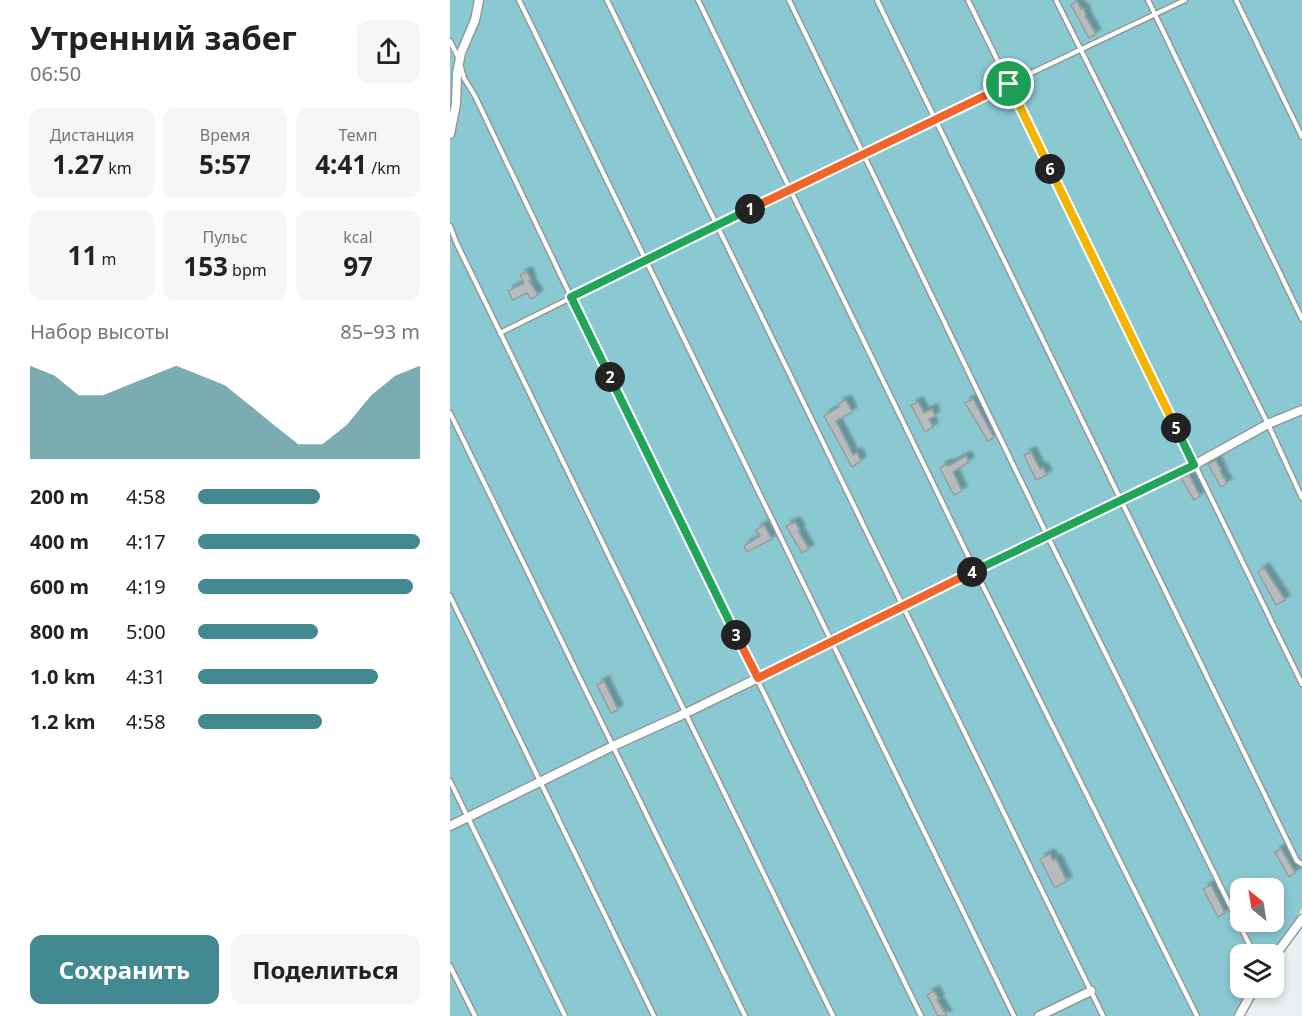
<!DOCTYPE html>
<html lang="ru">
<meta charset="utf-8">
<style>
:root{--surface:#fff;--page:#f6f6f6;--text:#222;--muted:#767676;--accent:#428992}
body{margin:0;font-family:"Noto Sans",sans-serif;background:var(--page);color:var(--text);height:100vh;display:flex;flex-direction:column;font-size:22px;white-space:nowrap}
*{box-sizing:border-box;margin:0}
p{font-size:20px;color:var(--muted)}
.icon{flex:none;width:33px;height:33px;fill:none;stroke:currentColor;stroke-width:2;stroke-linecap:round;stroke-linejoin:round}
.map{position:relative;flex:1;overflow:hidden}
.side{display:flex;flex-direction:column;background:var(--surface);width:450px}
.side>*{flex:none}
.needle{width:39px;rotate:330deg}
.controls{position:absolute;left:780px;top:878px;display:grid;gap:12px}
.controls a{display:grid;place-items:center;width:54px;height:54px;border-radius:12px;background:var(--surface);box-shadow:0 3px 9px #0003;font-size:30px}
.pin{position:absolute;display:grid;place-items:center;width:51px;height:51px;color:#fff;margin:-26px;border:3px solid #fff;border-radius:50%;box-shadow:0 2px 6px #0007}
.km{position:absolute;width:30px;height:30px;margin:-15px;border-radius:50%;background:#222;color:#fff;font-size:16px;line-height:30px;text-align:center}
.round{display:grid;place-items:center;flex:none;width:63px;height:63px;border-radius:12px;background:var(--page)}
.overview{display:flex;align-items:center;justify-content:space-between;height:102px;padding:0 30px}
h1{font-size:33px;font-weight:700;line-height:45px}
.stats{display:grid;grid-template-columns:repeat(3,1fr);gap:9px;height:102px;padding:6px 30px}
.stats div{display:grid;align-content:center;border-radius:12px;background:var(--page);text-align:center}
.stats b{font-size:26px;font-weight:700}
.stats small{font-size:16px;font-weight:400}
.stats p{font-size:16px}
.chart{height:168px;padding:12px 30px}
.chart p{display:flex;justify-content:space-between}
.chart svg{width:100%;height:108px;margin-top:6px;fill:var(--accent);opacity:.7}
.primary-button{display:flex;gap:12px;margin-top:auto;padding:12px 30px}
.primary-button a{flex:1;height:69px;border-radius:12px;background:var(--accent);color:#fff;font-size:24px;font-weight:700;line-height:69px;text-align:center}
.primary-button a+a{background:var(--page);color:var(--text)}
ul{padding:0 30px;list-style:none;font-size:20px}
li{display:grid;grid-template-columns:96px 72px 1fr;align-items:center;height:45px}
li i{height:15px;border-radius:8px;background:var(--accent)}
main{display:flex;flex:1;min-height:0}
.map>svg:first-child{display:block}
.green{fill:#8bc9d2;fill-rule:evenodd}
.building{fill:#b6bcbd;stroke:#979d9e;stroke-width:1.5;filter:url(#shadow)}
.lines{fill:none;stroke-linecap:round;stroke-linejoin:round}
.service-casing{stroke:#939999;stroke-width:7}
.minor-casing{stroke:#939999;stroke-width:11}
.service{stroke:#fff;stroke-width:4}
.minor{stroke:#fff;stroke-width:8}
.split-1-casing{stroke:#fff;stroke-width:12}
.split-2-casing{stroke:#fff;stroke-width:12}
.split-3-casing{stroke:#fff;stroke-width:12}
.split-4-casing{stroke:#fff;stroke-width:12}
.split-5-casing{stroke:#fff;stroke-width:12}
.split-6-casing{stroke:#fff;stroke-width:12}
.split-7-casing{stroke:#fff;stroke-width:12}
.split-1{stroke:#f0652b;stroke-width:8}
.split-2{stroke:#22a559;stroke-width:8}
.split-3{stroke:#22a559;stroke-width:8}
.split-4{stroke:#f0652b;stroke-width:8}
.split-5{stroke:#22a559;stroke-width:8}
.split-6{stroke:#f5b400;stroke-width:8}
.split-7{stroke:#f5b400;stroke-width:8}
</style>
<main>
<section class="side">
<div class="overview"><div><h1>Утренний забег</h1><p>06:50</p></div><a class="round"><svg class="icon" aria-label="share" viewBox="0 0 24 24"><path d="M12 15V3M7 8l5-5 5 5M5 13v7h14v-7"/></svg></a></div>
<div class="stats">
<div><p>Дистанция</p><b>1.27<small> km</small></b></div>
<div><p>Время</p><b>5:57</b></div>
<div><p>Темп</p><b>4:41<small> /km</small></b></div>
</div>
<div class="stats">
<div><b>11<small> m</small></b></div>
<div><p>Пульс</p><b>153<small> bpm</small></b></div>
<div><p>kcal</p><b>97</b></div>
</div>
<div class="chart"><p><span>Набор высоты</span>85–93 m</p>
<svg viewBox="0 0 160 44" preserveAspectRatio="none"><path d="M0 44V6L10 10L20 18L30 18L40 14L50 10L60 6L70 10L80 14L90 22L100 30L110 38L120 38L130 30L140 18L150 10L160 6V44z"/></svg>
</div>
<ul>
<li><b>200 m</b>4:58<i style="width:55%"></i></li>
<li><b>400 m</b>4:17<i style="width:100%"></i></li>
<li><b>600 m</b>4:19<i style="width:97%"></i></li>
<li><b>800 m</b>5:00<i style="width:54%"></i></li>
<li><b>1.0 km</b>4:31<i style="width:81%"></i></li>
<li><b>1.2 km</b>4:58<i style="width:56%"></i></li>
</ul>
<div class="primary-button"><a>Сохранить</a><a>Поделиться</a></div>
</section>
<div class="map">
<svg width="852" height="1016" viewBox="0 0 852 1016">
<defs>
<filter id="shadow"><feDropShadow dx="5" dy="-5" stdDeviation="1.5" flood-color="#0004"/></filter>
</defs>
<rect width="100%" height="100%" fill="#eaf0f1"/>
<path class="green" d="M0 0H852V908L841 929 824 954H790V987H803L783 1016H0ZM790 888H824V921H790Z"/>
<g class="building">
<path d="M627 1 631 9 633 8 636 15 635 16 646 34 639 38 621 5Z"/>
<path d="M77 272 81 280 79 281 88 295 81 299 77 293 63 300 58 291 74 283 70 275Z"/>
<path d="M523 399 544 438 538 441 515 403Z"/>
<path d="M396 400 402 412 386 421 403 455 407 453 411 461 402 467 374 416 389 407 388 404Z"/>
<path d="M468 402 474 413 482 409 485 416 479 419 483 427 475 432 461 405Z"/>
<path d="M581 452 590 469 593 468 597 475 586 480 574 455Z"/>
<path d="M516 456 519 462 503 472 512 491 504 495 490 468 497 464 498 466Z"/>
<path d="M764 461H766L771 470 770 471 777 483 771 487 758 464Z"/>
<path d="M739 475 750 496 744 500 731 478Z"/>
<path d="M345 522 350 530 348 531 359 549 352 553 336 526Z"/>
<path d="M314 525 322 539 297 552 294 546 310 536 306 530Z"/>
<path d="M814 568 835 600 826 605 808 572Z"/>
<path d="M154 681 168 710 161 713 147 685Z"/>
<path d="M831 849 845 873 839 877 825 852Z"/>
<path d="M600 854 603 860 606 859 617 881 605 888 590 859Z"/>
<path d="M761 885 775 913 768 917 753 889Z"/>
<path d="M484 991 489 999 487 1000 497 1016H488L477 995Z"/>
</g>
<g class="lines">
<g class="service-casing">
<g id="service">
<path d="M69 0 564 1016"/>
<path d="M157 0 653 1016"/>
<path d="M248 0 525 570 747 1016"/>
<path d="M339 0 597 535 804 954"/>
<path d="M427 0 847 861 852 864"/>
<path d="M518 0 852 684"/>
<path d="M606 0 818 424 852 498"/>
<path d="M698 0 852 319"/>
<path d="M786 0 852 137"/>
<path d="M0 41 8 57"/>
<path d="M11 67 14 78 25 96 121 297 471 1016"/>
<path d="M0 226 6 242 383 1016"/>
<path d="M50 333 413 153 735 0"/>
<path d="M0 413 295 1016"/>
<path d="M0 596 204 1016"/>
<path d="M0 781 115 1016"/>
<path d="M0 966 25 1016"/>
</g>
</g>
<g class="minor-casing">
<g id="minor">
<path d="M0 134 6 104 7 73 11 53 25 20 29 0"/>
<path d="M0 826 163 746 236 713 382 642 453 605 744 465 818 424 852 410"/>
<path d="M824 957 852 919"/>
<path d="M589 1016 641 991"/>
<path d="M789 1016 805 987"/>
</g>
</g>
<use href="#service" class="service"/>
<use href="#minor" class="minor"/>
</g>
<g class="lines">
<g class="split-1-casing">
<path id="split-1" d="M300 209 559 84"/>
</g>
<g class="split-2-casing">
<path id="split-2" d="M160 377 121 297 300 209"/>
</g>
<g class="split-3-casing">
<path id="split-3" d="M160 377 286 635"/>
</g>
<g class="split-4-casing">
<path id="split-4" d="M286 635 308 678 522 572"/>
</g>
<g class="split-5-casing">
<path id="split-5" d="M522 572 744 465 726 428"/>
</g>
<g class="split-6-casing">
<path id="split-6" d="M600 169 726 428"/>
</g>
<g class="split-7-casing">
<path id="split-7" d="M559 84 600 169"/>
</g>
<use href="#split-1" class="split-1"/>
<use href="#split-2" class="split-2"/>
<use href="#split-3" class="split-3"/>
<use href="#split-4" class="split-4"/>
<use href="#split-5" class="split-5"/>
<use href="#split-6" class="split-6"/>
<use href="#split-7" class="split-7"/>
</g>
</svg>
<div class="controls">
<a><svg class="needle" viewBox="-14 -14 28 28"><path d="M0-13l5 13h-10z" fill="#e53935"/><path d="M0 13l5-13h-10z" fill="#767676"/></svg></a>
<a><svg class="icon" aria-label="layers" viewBox="0 0 24 24"><path d="M12 4l9 5-9 5-9-5zM3 14l9 5 9-5"/></svg></a>
</div>
<div class="pin" style="left:559px;top:84px;background:#1e9e55"><svg class="icon" aria-label="arrive" viewBox="0 0 24 24"><path d="M6 21V4h12l-3 4 3 4H6"/></svg></div>
<b class="km" style="left:300px;top:209px">1</b>
<b class="km" style="left:160px;top:377px">2</b>
<b class="km" style="left:286px;top:635px">3</b>
<b class="km" style="left:522px;top:572px">4</b>
<b class="km" style="left:726px;top:428px">5</b>
<b class="km" style="left:600px;top:169px">6</b>
</div>
</main>
